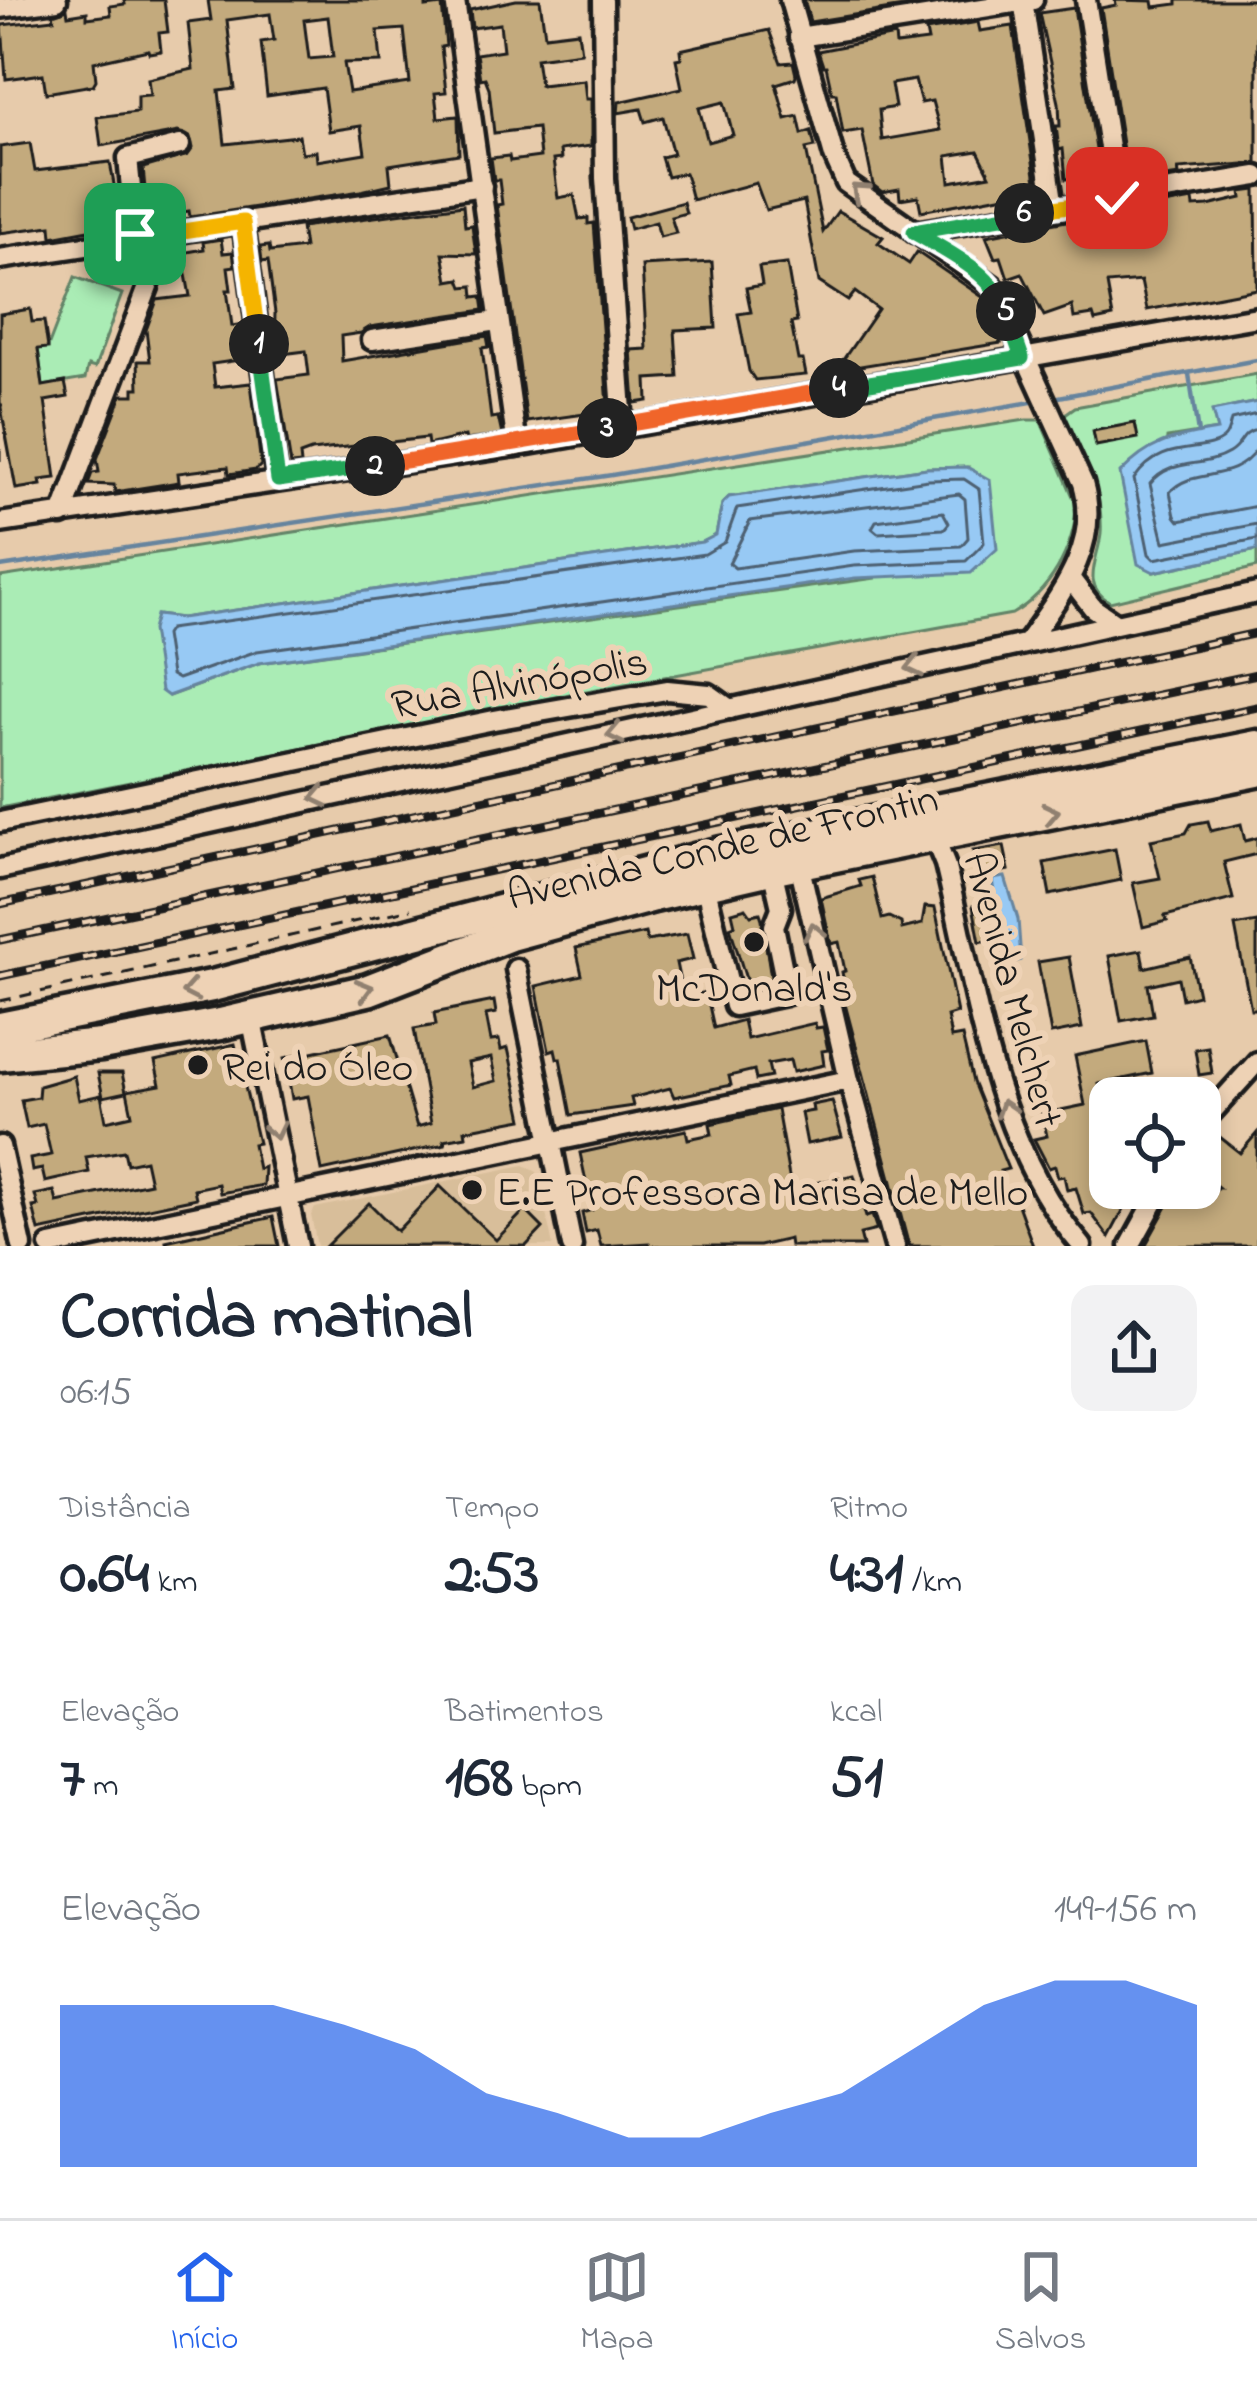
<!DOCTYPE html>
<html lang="pt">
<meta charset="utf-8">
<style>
:root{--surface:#fff;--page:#f2f2f3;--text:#1f2937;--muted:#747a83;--line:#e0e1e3;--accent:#2563eb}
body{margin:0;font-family:"Indie Flower",sans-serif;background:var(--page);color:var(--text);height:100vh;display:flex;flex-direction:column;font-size:45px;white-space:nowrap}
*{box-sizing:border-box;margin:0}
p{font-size:39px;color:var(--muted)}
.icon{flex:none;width:66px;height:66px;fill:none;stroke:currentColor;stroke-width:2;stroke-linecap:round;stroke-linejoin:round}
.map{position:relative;height:1246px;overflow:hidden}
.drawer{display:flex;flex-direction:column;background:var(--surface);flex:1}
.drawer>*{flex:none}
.fabs{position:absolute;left:1089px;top:1077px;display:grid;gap:24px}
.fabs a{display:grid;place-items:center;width:132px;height:132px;border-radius:24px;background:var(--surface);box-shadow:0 6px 18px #0003;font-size:60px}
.pin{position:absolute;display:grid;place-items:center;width:102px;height:102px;color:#fff;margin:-51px;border-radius:24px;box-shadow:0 6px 18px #0006}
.km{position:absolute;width:60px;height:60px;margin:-30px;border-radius:50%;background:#222;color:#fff;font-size:33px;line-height:60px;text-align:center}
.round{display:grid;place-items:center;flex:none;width:126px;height:126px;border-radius:24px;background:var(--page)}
.overview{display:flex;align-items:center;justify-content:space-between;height:204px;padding:0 60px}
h1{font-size:66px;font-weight:800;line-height:90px}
.figures{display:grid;grid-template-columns:repeat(3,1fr);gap:18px;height:204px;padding:12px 60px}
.figures div{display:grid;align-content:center}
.figures b{font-size:60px;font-weight:800}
.figures small{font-size:33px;font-weight:400}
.figures p{font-size:33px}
.chart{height:336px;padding:24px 60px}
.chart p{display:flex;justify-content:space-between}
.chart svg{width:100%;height:216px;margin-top:12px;fill:var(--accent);opacity:.7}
.tabs{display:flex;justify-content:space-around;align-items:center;height:168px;border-top:3px solid var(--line);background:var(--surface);font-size:33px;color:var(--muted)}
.tabs a{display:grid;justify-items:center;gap:6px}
.tabs .on{color:var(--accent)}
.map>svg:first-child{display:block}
.built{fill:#d8be9a}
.green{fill:#aaecb5;stroke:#638468;stroke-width:3;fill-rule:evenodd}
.water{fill:#97c9f4;stroke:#66849e;stroke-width:3}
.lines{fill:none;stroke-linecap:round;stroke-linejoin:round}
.shore{stroke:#4d6172;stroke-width:3}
.stream{stroke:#66849e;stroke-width:4.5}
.building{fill:#c3aa7d;stroke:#1c1c1c;stroke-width:3;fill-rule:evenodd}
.minor-casing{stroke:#1c1c1c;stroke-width:27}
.highway-casing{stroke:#1c1c1c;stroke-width:39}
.path{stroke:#1c1c1c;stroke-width:3;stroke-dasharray:12 9;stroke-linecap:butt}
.minor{stroke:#eed2b5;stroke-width:18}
.highway{stroke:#eed2b5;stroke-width:30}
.rail-casing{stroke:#1c1c1c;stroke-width:9}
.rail{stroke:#eed2b5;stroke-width:4.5;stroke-dasharray:14;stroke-linecap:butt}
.oneway{stroke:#908070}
.split-1-casing{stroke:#fff;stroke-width:24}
.split-2-casing{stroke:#fff;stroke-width:24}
.split-3-casing{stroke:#fff;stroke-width:24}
.split-4-casing{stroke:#fff;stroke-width:24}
.split-5-casing{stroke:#fff;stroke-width:24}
.split-6-casing{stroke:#fff;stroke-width:24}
.split-7-casing{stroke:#fff;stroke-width:24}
.split-1{stroke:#f5b400;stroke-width:15}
.split-2{stroke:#22a559;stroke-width:15}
.split-3{stroke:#f0652b;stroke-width:15}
.split-4{stroke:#f0652b;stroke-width:15}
.split-5{stroke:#22a559;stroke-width:15}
.split-6{stroke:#22a559;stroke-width:15}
.split-7{stroke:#f5b400;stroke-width:15}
.poi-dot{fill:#1c1c1c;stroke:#eed2b5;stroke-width:4.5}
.labels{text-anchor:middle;stroke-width:12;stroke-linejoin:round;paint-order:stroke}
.street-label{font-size:42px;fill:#1c1c1c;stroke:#eed2b5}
.poi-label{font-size:42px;fill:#1c1c1c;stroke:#eed2b5;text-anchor:start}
</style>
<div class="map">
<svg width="1257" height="1246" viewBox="0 0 1257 1246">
<rect width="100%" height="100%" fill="#e7cbab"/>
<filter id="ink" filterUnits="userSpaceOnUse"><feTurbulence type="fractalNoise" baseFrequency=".00833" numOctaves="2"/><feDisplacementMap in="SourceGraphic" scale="24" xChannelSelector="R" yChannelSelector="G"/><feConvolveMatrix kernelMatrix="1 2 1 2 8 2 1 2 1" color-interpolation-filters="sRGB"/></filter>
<g filter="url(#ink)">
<path class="built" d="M524 1165 537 1172 553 1246H317L311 1215 315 1208Z"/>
<g class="green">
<path d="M75 277 122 294 95 368 88 366 85 379 43 386 38 349 48 347Z"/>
<path d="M1257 374V402L1213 411 1217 430 1167 438 1154 572 1257 550V567L1110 602C1080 585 1098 561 1101 534 1102 522 1100 507 1098 496 1092 467 1075 442 1061 417L1075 407Z"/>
<path d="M1026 420H1040L1077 506C1073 551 1050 592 1012 614L570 694 0 808V577ZM967 467 875 578 259 663 169 696 157 615 181 618 703 542 716 535 722 504 729 497 927 468Z"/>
</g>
<g class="water">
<path d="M1257 402V550L1154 572 1138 564 1120 473C1152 440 1174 438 1217 430L1212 411Z"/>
<path d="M967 467 990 480 997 549 971 573 855 578 259 663 168 696 161 691 152 630 156 615 181 618 702 542 716 535 722 504 729 497 927 468Z"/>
<path d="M1005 877 1018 919 1021 960 1005 964 992 879Z"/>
</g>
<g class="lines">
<g class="shore">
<path d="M1257 414 1231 420C1230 424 1228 435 1224 438 1205 456 1162 437 1134 479L1149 554 1154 559 1257 539"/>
<path d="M1257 430C1240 433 1243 445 1229 453 1203 469 1171 457 1150 484L1164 542 1257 524"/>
<path d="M1257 449C1231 486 1193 466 1170 492L1175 516 1179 521 1257 506"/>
<path d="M964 479 979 489 984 543 966 561 854 566 257 651 178 679 171 675 165 635 169 629 705 554 725 542 737 508 928 480Z"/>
<path d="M959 494 965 499 968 538 961 546 854 551 735 568 729 563 750 521Z"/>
<path d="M943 512 949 523 944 529 878 533 872 528 876 521Z"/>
</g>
<g class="stream">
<path d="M1189 374 1198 433"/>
<path d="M1048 399 1257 360"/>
<path d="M0 567 612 475 1037 401"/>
</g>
</g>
<g class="building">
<path d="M124 0H164L168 32 159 33 161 51 149 53 148 50 94 62 96 80 93 85 46 93 43 74 6 79 2 25 54 19 53 14 67 9 68 15 87 12V18L111 15 110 6 125 4Z"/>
<path d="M208 0H426V7L442 5 446 46 441 47 446 92 435 93 438 118 458 116 459 154 389 165 391 184 361 191 190 217 189 211 183 212 182 207 166 209 163 190 145 189 143 168 188 155 193 148 190 137 178 132 101 146 97 117 137 112V96L150 95 148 79 193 69 188 23 211 20ZM270 14 274 40 261 42 267 96 323 88 329 131 361 126 365 153 317 161 316 151 302 153 299 136 225 144 219 91 235 89 227 20ZM328 17 333 57 309 59 304 20ZM404 29 410 83 349 92 344 63 381 62 378 31Z"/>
<path d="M516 0H540L545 35 578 31 581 52 536 58 540 85 584 80 586 99H591V146L560 150 561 159 553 160 558 198 574 195 579 219 588 218V224L594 223 608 406 599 412 527 422 497 205 502 204 499 180H494L491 158 509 156 510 161 540 157 537 128 494 133 489 88 485 78 480 79 476 54 503 50 500 24 472 28 470 10Z"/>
<path d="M804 0H922V4L810 22Z"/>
<path d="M1115 0 1153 1 1154 7 1177 4V0H1257V163L1178 169 1179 175 1128 183 1101 8 1116 5Z"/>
<path d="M1074 8 1102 188 1079 191 1076 178 1066 179 1063 149 1059 150 1056 126H1060L1059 103 1039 13Z"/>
<path d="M978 22 980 31 1013 26 1037 189 921 211 918 196 900 199 899 189 882 192 873 185 862 130 843 133 836 93H832L826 66H823L818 51 895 36 896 45 928 41 926 31ZM915 80 921 103 932 101 940 130 882 140 879 110 895 107 891 84ZM978 151 990 175 950 182 947 156Z"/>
<path d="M769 30 781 63 793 62 796 75 795 78 776 84 786 119 798 116 802 134 811 131 815 147 806 149 823 232 838 211 883 237 878 243 909 264 917 252 984 298 1001 343 836 370 878 309 855 292 848 301 819 282 804 201 766 210 756 183 692 200 685 173 667 177 661 157 673 154 663 117 645 122 641 109 618 113 619 102 682 88 676 59 681 58 680 50ZM724 102 733 135 708 142 699 108Z"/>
<path d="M30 143 35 171 110 162 121 224 52 237 51 226 0 233V147Z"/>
<path d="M1256 190 1257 289 1147 310 1141 281 1107 284 1113 317 1095 321 1093 315 1074 318 1072 306 1044 316 1022 273 1008 278 1001 257 995 258 986 236 1088 217 1089 223 1124 216 1123 212 1193 200 1194 207 1208 206 1242 198 1241 192Z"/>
<path d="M683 202 686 213 671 217 676 233 660 237 656 222 630 229 627 217Z"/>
<path d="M463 205 465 226 472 225 476 254 443 253 448 281 460 279 463 287 473 286 474 297 482 296 484 310 370 327 361 333 341 336 342 361 487 336 489 347 482 348 491 418 498 417 502 435 466 440 465 436 428 445 427 438 311 451 300 455 301 464 291 465 277 379 309 375 306 351 274 355 275 313 268 261 262 262 260 247 269 246 270 252 304 248 301 227Z"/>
<path d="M221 239 223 253 233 252 235 266 228 267 231 290H227L232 326 243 324 247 359 212 364 215 387 251 383 261 465 256 470 229 474 228 467 178 473 179 482 115 492 114 485 88 484 92 473 99 472 97 459 122 395H134V388H139L138 361H150L146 330 157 300 190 296 182 253 204 249 203 242Z"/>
<path d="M712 262 716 328 675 330 678 377 647 379 648 401 635 403 631 350 647 349 642 266Z"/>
<path d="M122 264 125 278 101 282 98 268Z"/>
<path d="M787 264 797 322 791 323 798 360H803L806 375 755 380 749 371 738 314 751 312 746 288 762 285 759 267Z"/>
<path d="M30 309 32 322 44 321 48 348 38 349 43 386 65 382 68 397 45 401 56 478 40 480 41 485 16 489 0 402V314Z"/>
<path d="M1135 423 1138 438 1096 446 1093 431Z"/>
<path d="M1208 821 1211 831 1241 824 1245 841 1257 838V854L1224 862 1233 899 1165 916 1167 921 1143 927 1133 883 1160 878 1151 840 1186 833 1191 824Z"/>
<path d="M1004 846 1009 870 977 876 973 851Z"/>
<path d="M1115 849 1121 880 1050 895 1044 863Z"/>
<path d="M872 877 882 919 889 917 901 923 902 929 922 924 925 907 935 908 957 1013 947 1016 951 1038 962 1036 973 1082 1008 1169 1000 1171 1005 1197 1011 1195 1013 1203 1017 1202 1033 1246H910L907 1239 845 1004 848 1003 842 972 845 971 839 942 831 944 821 898 861 886 859 880Z"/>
<path d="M982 904 992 939 980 942 973 906Z"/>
<path d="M746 908 751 915 760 913 762 919 772 984 749 989 730 927 735 925 732 912Z"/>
<path d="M1257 922V1009H1251L1235 926Z"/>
<path d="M645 933 647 941 687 934 693 959 676 963 683 997 706 992 714 1028 743 1020 747 1039 815 1023 816 1028 823 1027 828 1050 822 1051 824 1065 793 1072 790 1060 768 1064 771 1077 756 1080 754 1070 729 1076 731 1085 674 1097 670 1088 631 1098 633 1106 571 1115 560 1058H557L555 1049 549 1051 536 986 582 975 576 948Z"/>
<path d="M1141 950 1144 968 1190 957 1198 995 1182 999 1178 978 1148 985 1153 1015 1121 1021 1109 956Z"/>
<path d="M1069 957 1082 1028 1051 1034 1038 962Z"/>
<path d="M494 1001 496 1013 486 1015 491 1041 499 1040 501 1050 508 1048 523 1119 465 1130 466 1136 444 1140 445 1144 322 1171 308 1096 292 1099 285 1058 390 1035 417 1127 431 1123 414 1029 436 1025 434 1013ZM491 1058 496 1081 473 1087 468 1063Z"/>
<path d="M1146 1041 1152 1073 1099 1084 1105 1111V1116L1099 1117 1102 1140 1110 1139V1188H1135L1109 1237 1091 1213 1084 1214 1076 1188 1067 1190 1064 1176 1058 1177 1055 1166 1049 1168 1034 1139 1047 1136 1042 1114 1085 1105 1075 1056Z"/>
<path d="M235 1044 258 1143 253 1144 258 1169 264 1167 263 1185 220 1193 218 1184 194 1189 196 1198 39 1231 33 1207 38 1206 35 1195 54 1191 57 1202 150 1183 145 1160 127 1164 124 1151 86 1157 89 1172 45 1182 42 1169 32 1171 30 1159 51 1155 44 1124 27 1128 21 1100 38 1097 39 1086 74 1076 79 1100 101 1095 106 1121 132 1115 127 1091 160 1085 155 1062Z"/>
<path d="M1208 1047 1212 1073 1199 1075 1195 1049Z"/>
<path d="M1017 1050 1044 1088 1032 1105 1014 1051Z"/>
<path d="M98 1073H122L126 1092 103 1097Z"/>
<path d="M832 1101 842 1137 807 1144 801 1113 813 1111 812 1105Z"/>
<path d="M777 1109 791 1188 854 1175 866 1217 872 1215 877 1230 860 1234 863 1246H790L789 1239 759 1246H650L649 1243 601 1246 597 1230 586 1233 582 1213 592 1210 580 1153 686 1130 688 1139 712 1134 710 1124Z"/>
<path d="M1257 1133V1246H1145L1174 1194H1185L1178 1188H1219L1200 1172V1156L1216 1134 1240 1153Z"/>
<path d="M440 1186 496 1240 525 1210 543 1228 526 1246H326L369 1203 397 1231Z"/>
<path d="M273 1217 279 1246H167L166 1241Z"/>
</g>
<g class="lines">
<g class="minor-casing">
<g id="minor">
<path d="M455 0 517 446"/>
<path d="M603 0 605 178 623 425"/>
<path d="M790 0 834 156 846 183 993 286 1083 483C1101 544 1062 593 1028 641"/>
<path d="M1023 0 1054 207"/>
<path d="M1086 0 1117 198"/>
<path d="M0 8 57 0"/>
<path d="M799 37 1033 0"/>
<path d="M243 222 277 480"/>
<path d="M914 232 1257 176"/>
<path d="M136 238 128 158 180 145"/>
<path d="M0 259 482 186"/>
<path d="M372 340 498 321"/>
<path d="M62 515 168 234"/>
<path d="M0 523 517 446 1257 317"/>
<path d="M1070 578 1093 608 1115 623"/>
<path d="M0 822 494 720 667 690 709 694 730 709"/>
<path d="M932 832 945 864C977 994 992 1141 1082 1246"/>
<path d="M799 863 849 1080 895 1246"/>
<path d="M0 869 1257 593"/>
<path d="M705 884 734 1006 785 995 788 994 774 926 781 908 772 869"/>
<path d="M516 969 572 1246"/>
<path d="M251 1017 298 1246"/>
<path d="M1200 1125 1257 1062"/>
<path d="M0 1146 22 1246"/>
<path d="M50 1246 849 1080"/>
<path d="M1130 1246 1162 1188"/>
</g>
</g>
<g class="highway-casing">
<g id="highway">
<path d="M0 1028 212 986 721 853 1257 746"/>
<path d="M0 1055 101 1045 220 1024 368 990 510 935 654 896 775 868 1257 771"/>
</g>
</g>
<g class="path">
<path d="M0 405H3"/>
<path d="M0 449V464"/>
<path d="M0 1001 411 909"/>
</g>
<use href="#minor" class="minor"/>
<use href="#highway" class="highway"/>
<g class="rail-casing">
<g id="rail">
<path d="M0 904 1257 633"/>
<path d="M0 940 1257 674"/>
<path d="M0 976 1257 707"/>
</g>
</g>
<use href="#rail" class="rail"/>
</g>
<defs><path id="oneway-chevron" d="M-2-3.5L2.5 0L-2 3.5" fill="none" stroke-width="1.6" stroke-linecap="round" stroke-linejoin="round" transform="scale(3)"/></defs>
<g class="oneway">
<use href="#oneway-chevron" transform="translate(859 191) rotate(-138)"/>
<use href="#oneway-chevron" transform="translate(914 667) rotate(167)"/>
<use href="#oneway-chevron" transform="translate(615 734) rotate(168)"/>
<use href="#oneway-chevron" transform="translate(319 797) rotate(168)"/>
<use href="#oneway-chevron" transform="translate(1051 813) rotate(-12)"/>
<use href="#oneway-chevron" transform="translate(814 931) rotate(-103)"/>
<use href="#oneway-chevron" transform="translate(365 989) rotate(-16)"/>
<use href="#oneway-chevron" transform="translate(190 991) rotate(169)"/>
<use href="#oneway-chevron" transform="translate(1005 1108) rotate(-108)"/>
<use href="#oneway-chevron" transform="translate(275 1131) rotate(78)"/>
</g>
</g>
<g class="lines" filter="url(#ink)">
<g class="split-1-casing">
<path id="split-1" d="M135 234 136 238 243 222 259 344"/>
</g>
<g class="split-2-casing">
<path id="split-2" d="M259 344 278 480 375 466"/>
</g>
<g class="split-3-casing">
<path id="split-3" d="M375 466 607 428"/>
</g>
<g class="split-4-casing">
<path id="split-4" d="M607 428 839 388"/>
</g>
<g class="split-5-casing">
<path id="split-5" d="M839 388 1022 358 1006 311"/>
</g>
<g class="split-6-casing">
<path id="split-6" d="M1006 311C993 272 947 252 914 232L1024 213"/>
</g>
<g class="split-7-casing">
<path id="split-7" d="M1024 213 1117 198"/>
</g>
<use href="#split-1" class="split-1"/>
<use href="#split-2" class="split-2"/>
<use href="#split-3" class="split-3"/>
<use href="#split-4" class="split-4"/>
<use href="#split-5" class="split-5"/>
<use href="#split-6" class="split-6"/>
<use href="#split-7" class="split-7"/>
</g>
<g class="poi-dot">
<circle cx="754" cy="942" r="12"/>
<circle cx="198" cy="1065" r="12"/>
<circle cx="472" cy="1190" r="12"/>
</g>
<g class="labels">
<g class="street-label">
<text transform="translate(519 681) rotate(-10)" y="15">Rua Alvinópolis</text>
<text transform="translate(722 845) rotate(-13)" y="15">Avenida Conde de Frontin</text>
<text transform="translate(1015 989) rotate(75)" y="15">Avenida Melchert</text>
</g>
<g class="poi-label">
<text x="754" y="1001" text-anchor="middle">McDonald's</text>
<text x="222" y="1080">Rei do Óleo</text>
<text x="496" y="1205">E.E Professora Marisa de Mello</text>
</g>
</g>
</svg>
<div class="fabs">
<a><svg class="icon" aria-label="locate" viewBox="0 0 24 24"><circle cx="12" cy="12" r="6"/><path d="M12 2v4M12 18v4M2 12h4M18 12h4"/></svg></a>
</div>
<div class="pin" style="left:135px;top:234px;background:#1e9e55"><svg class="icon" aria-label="arrive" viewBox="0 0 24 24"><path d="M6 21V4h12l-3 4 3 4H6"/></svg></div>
<div class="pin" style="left:1117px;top:198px;background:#d93025"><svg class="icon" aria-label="check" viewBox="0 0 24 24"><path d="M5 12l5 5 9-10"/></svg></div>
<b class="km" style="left:259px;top:344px">1</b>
<b class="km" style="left:375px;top:466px">2</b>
<b class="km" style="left:607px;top:428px">3</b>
<b class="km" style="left:839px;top:388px">4</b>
<b class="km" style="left:1006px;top:311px">5</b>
<b class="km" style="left:1024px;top:213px">6</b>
</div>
<section class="drawer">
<div class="overview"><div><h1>Corrida matinal</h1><p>06:15</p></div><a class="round"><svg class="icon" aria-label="share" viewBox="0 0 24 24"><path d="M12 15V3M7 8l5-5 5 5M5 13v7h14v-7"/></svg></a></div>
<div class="figures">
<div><p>Distância</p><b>0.64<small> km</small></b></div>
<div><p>Tempo</p><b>2:53</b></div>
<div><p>Ritmo</p><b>4:31<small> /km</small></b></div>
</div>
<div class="figures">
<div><p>Elevação</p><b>7<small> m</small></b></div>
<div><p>Batimentos</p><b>168<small> bpm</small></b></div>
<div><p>kcal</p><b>51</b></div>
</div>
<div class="chart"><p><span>Elevação</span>149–156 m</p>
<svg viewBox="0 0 160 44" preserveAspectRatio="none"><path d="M0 44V11L10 11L20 11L30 11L40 15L50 20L60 29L70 33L80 38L90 38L100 33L110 29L120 20L130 11L140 6L150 6L160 11V44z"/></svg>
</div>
</section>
<nav class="tabs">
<a class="on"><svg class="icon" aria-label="home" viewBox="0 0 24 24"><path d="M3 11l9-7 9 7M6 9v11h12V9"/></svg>Início</a>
<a><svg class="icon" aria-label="map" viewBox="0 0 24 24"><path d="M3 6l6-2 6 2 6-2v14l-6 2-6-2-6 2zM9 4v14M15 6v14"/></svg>Mapa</a>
<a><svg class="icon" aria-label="saved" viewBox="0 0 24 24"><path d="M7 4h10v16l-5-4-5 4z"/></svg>Salvos</a>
</nav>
